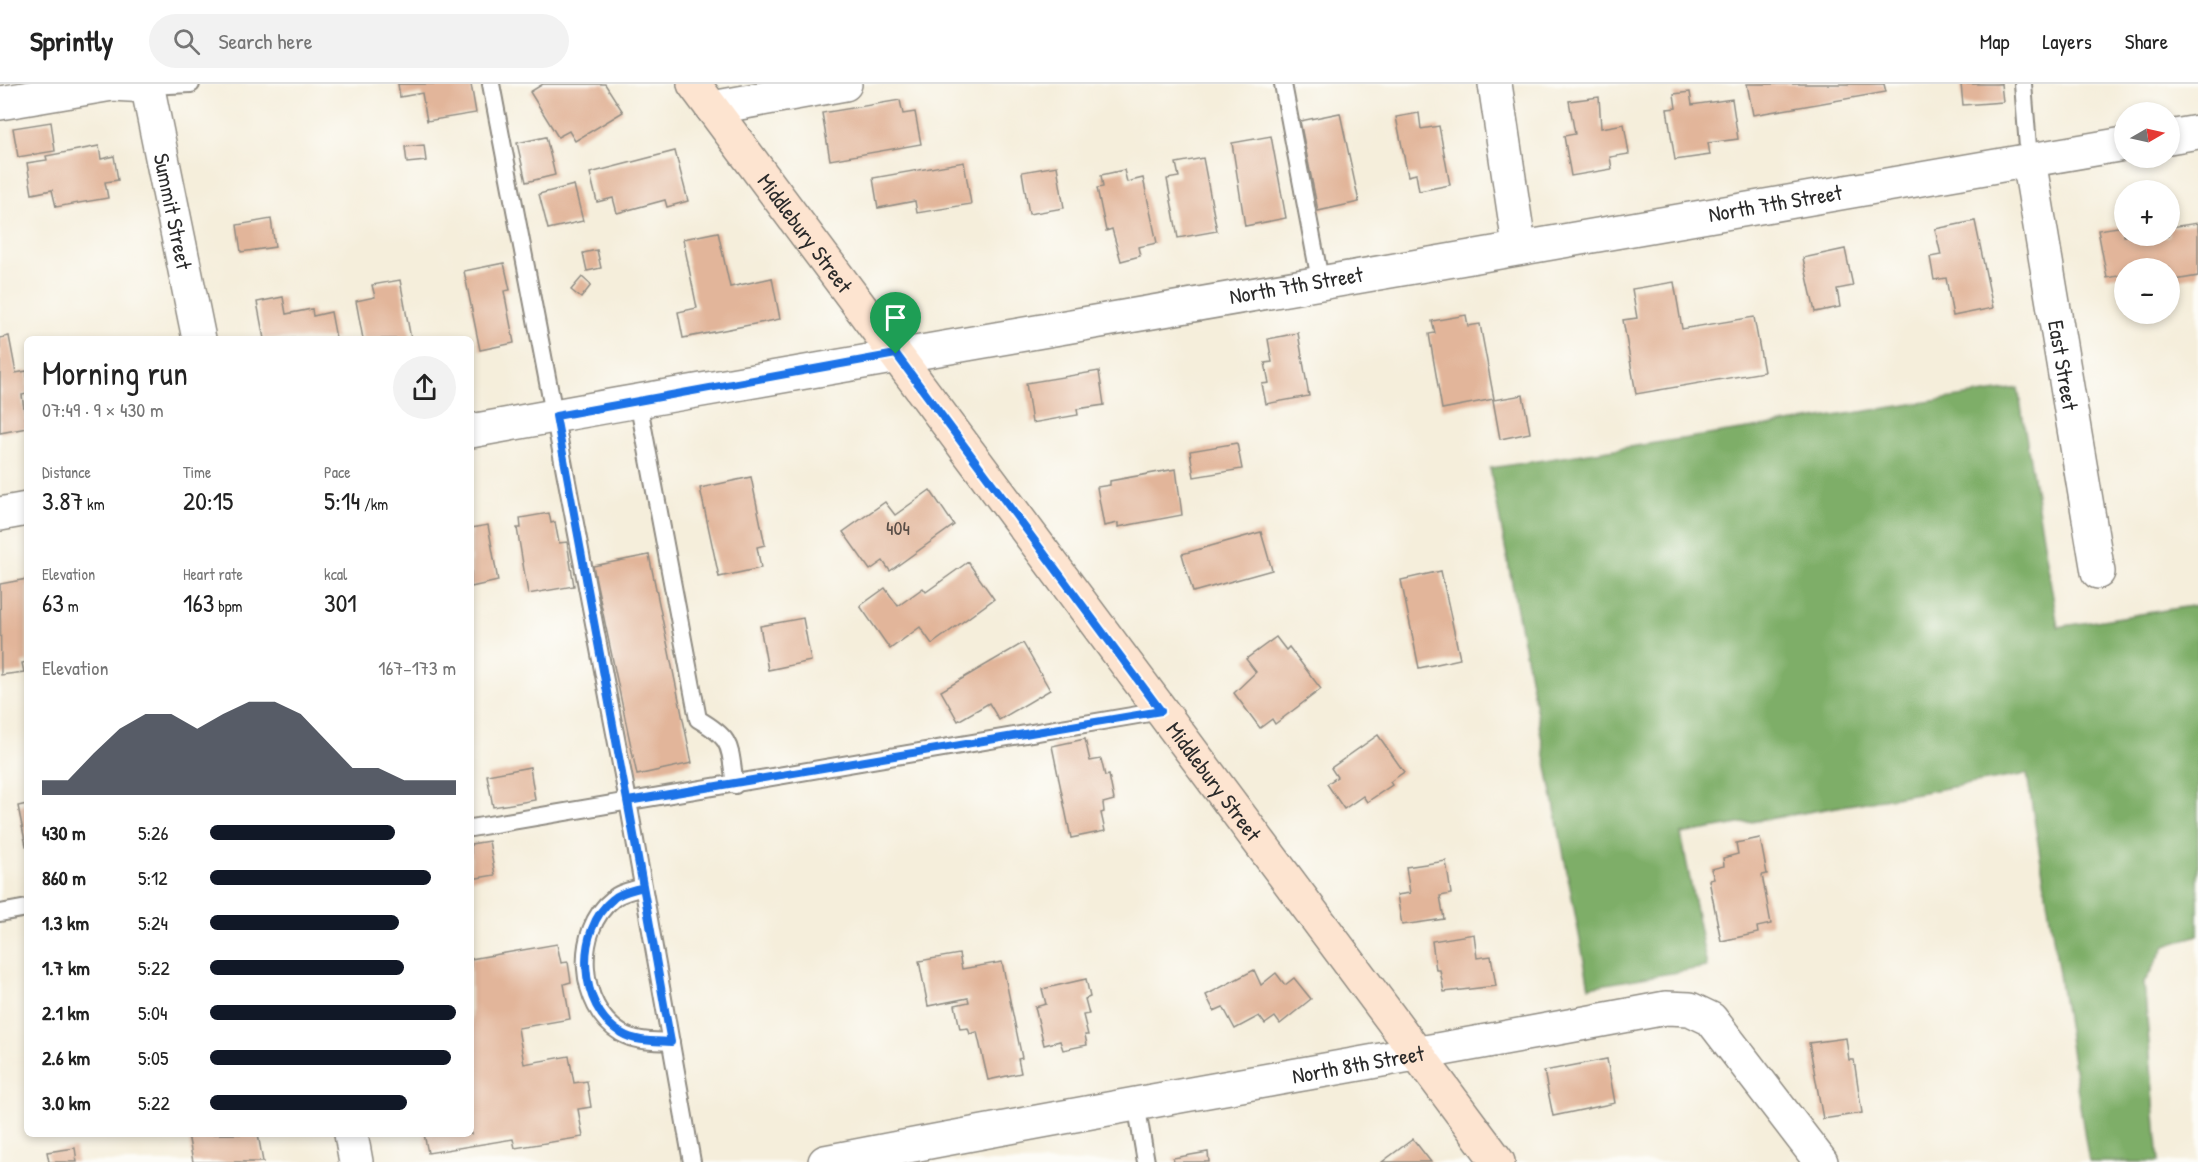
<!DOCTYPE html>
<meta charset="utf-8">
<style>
:root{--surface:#fff;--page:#f2f2f2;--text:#222;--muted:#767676;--line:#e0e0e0;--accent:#111827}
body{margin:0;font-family:"Patrick Hand",sans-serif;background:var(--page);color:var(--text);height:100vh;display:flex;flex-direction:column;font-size:22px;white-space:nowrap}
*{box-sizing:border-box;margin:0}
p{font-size:20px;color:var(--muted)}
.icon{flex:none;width:33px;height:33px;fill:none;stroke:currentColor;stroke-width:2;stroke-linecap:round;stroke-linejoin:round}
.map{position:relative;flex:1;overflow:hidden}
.panel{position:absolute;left:24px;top:252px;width:450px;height:801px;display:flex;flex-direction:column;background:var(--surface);border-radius:9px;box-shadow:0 3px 9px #0003}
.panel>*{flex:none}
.needle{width:39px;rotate:81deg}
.buttons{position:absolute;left:2114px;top:18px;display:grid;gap:12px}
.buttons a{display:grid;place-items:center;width:66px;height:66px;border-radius:50%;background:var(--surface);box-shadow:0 3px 9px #0003;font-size:30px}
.pin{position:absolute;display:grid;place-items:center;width:51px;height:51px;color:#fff;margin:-62px -26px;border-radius:50% 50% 50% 0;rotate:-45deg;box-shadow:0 0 6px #0007}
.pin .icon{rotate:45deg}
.round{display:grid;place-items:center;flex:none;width:63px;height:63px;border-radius:32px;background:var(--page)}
.overview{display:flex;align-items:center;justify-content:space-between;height:102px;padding:0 18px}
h1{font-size:33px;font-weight:600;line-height:45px}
.metrics{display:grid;grid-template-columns:repeat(3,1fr);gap:9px;height:102px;padding:6px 18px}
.metrics div{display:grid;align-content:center}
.metrics b{font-size:26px;font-weight:600}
.metrics small{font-size:16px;font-weight:400}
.metrics p{font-size:16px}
.chart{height:168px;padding:12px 18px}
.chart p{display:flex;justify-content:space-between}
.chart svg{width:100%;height:108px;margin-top:6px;fill:var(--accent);opacity:.7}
ul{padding:0 18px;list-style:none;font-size:20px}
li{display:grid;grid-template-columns:96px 72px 1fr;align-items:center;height:45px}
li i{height:15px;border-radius:8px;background:var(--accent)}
header{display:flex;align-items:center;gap:36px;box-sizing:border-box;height:84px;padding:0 30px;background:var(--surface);border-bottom:2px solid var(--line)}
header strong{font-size:28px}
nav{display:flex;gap:33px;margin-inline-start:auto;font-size:21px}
.search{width:420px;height:54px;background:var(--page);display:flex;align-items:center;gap:15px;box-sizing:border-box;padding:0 21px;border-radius:33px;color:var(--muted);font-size:22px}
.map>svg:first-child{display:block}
.forest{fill:#7eae68;stroke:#546c4a;stroke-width:1.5}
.building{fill:#e2b59a}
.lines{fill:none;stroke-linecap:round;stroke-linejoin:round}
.service-casing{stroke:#908c83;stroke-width:20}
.minor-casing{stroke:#908c83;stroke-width:36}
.secondary-casing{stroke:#908c83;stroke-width:36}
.service{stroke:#fff;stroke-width:16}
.minor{stroke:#fff;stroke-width:33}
.secondary{stroke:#fde4d0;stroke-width:33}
.route-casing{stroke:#fff;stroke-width:12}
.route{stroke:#1a73e8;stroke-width:8}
.labels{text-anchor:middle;stroke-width:4.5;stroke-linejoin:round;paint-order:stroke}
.number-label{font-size:20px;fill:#594e47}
.street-label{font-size:22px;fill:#2b2b2b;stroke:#fdfcf7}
</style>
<header>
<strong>Sprintly</strong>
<div class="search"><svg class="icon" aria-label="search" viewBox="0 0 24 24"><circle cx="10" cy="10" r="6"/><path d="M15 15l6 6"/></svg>Search here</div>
<nav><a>Map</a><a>Layers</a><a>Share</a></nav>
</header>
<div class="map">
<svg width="2198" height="1078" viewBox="0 0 2198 1078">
<rect width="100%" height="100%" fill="#fdfcf7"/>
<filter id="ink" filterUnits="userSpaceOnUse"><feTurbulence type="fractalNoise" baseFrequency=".0167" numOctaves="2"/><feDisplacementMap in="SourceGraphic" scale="12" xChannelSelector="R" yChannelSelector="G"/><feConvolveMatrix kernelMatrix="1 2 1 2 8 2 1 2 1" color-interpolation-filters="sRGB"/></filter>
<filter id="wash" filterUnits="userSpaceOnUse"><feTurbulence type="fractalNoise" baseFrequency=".008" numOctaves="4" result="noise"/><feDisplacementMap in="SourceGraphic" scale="24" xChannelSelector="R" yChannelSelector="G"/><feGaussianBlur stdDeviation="1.35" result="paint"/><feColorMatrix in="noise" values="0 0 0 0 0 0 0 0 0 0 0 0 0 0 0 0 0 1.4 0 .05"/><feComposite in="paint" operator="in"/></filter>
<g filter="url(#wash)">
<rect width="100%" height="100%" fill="#f5eedb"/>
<path class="forest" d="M2018 304 2058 543 2198 521V851L2165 862 2144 899 2159 1078H2089L2027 690 1681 750 1707 883 1589 903 1490 384Z"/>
<g id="blocks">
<g class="building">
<path d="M398 0H471L476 29 427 37 422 9 400 13Z"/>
<path d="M543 0H605L623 28 575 57 569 47 558 53 530 8Z"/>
<path d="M1747 0H1884L1886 8 1753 31Z"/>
<path d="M1961 0H2001L2003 18 1963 21Z"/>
<path d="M1690 8 1692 21 1732 15 1738 55 1708 59 1710 71 1675 76 1667 25 1676 24 1674 10Z"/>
<path d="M1599 13 1601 44 1624 40 1629 70 1610 73 1612 85 1571 92 1564 52 1575 50 1569 17Z"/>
<path d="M900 16 903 30 915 28 921 60 830 76 822 29Z"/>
<path d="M1340 29 1359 118 1318 127 1300 37Z"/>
<path d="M1419 29 1421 45 1439 42 1450 101 1419 107 1416 90 1408 92 1396 33Z"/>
<path d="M51 38 55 67 18 73 13 44Z"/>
<path d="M1271 52 1286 134 1245 142 1232 59Z"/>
<path d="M546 53 555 91 526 98 517 59Z"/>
<path d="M424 61 426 77 407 79 405 63Z"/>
<path d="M99 62 101 75 114 72 118 96 105 98 108 114 56 123 52 106 32 110 27 79 47 76 46 72Z"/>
<path d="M675 67 688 117 667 123 665 116 617 129 613 114 597 118 590 89Z"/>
<path d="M1203 74 1217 147 1178 154 1167 95 1179 93 1176 79Z"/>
<path d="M964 78 971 120 917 129 915 117 878 124 873 94Z"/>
<path d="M1057 82 1064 124 1029 130 1022 88Z"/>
<path d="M1124 86 1127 98 1143 94 1157 159 1138 163 1140 172 1121 177 1112 145 1106 147 1097 104 1103 103 1101 91Z"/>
<path d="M574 101 583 137 548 145 539 110Z"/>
<path d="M271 135 275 163 241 168 237 141Z"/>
<path d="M1975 137 1993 224 1953 232 1946 194 1934 196 1930 173 1941 171 1935 145Z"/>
<path d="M2169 137 2171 143 2198 139V192L2169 197V184H2124V191L2107 194 2098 146 2124 142V152H2169Z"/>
<path d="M718 148 730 203 772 194 780 235 683 254 678 228 697 224 683 155Z"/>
<path d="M1845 165 1853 202 1837 205 1840 223 1815 228 1803 174Z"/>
<path d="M597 166 601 184 587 187 583 169Z"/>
<path d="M504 179 510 206 504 207 514 259 480 266 464 187Z"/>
<path d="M582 193 591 201 581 214 571 206Z"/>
<path d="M400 196 411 255H363L356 217 375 213 372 201Z"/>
<path d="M1674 198 1682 245 1754 233 1764 288 1636 310 1623 236 1637 234 1632 205Z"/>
<path d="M283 213 286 230 312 225 313 232 331 228 336 254 264 255 257 218Z"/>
<path d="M1466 231 1468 242 1480 240 1494 315 1442 325 1429 250 1435 249 1432 237Z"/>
<path d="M1298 249 1309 312 1266 320 1262 300 1269 299 1265 279 1272 278 1268 255Z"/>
<path d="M9 252 16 289 27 287V310L22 311 27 344 0 349V254Z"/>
<path d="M1099 287 1104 321 1077 325 1078 331 1032 339 1026 299Z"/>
<path d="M1523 311 1530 349 1500 355 1493 316Z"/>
<path d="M1237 359 1242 385 1194 393 1190 367Z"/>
<path d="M1176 385 1182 431 1118 443V439L1104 442 1097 403 1110 401V397Z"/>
<path d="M751 393 765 461 757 463 761 484 719 493 700 404Z"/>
<path d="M930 406 954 441 890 487 883 477 870 486 843 448 885 418 895 431Z"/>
<path d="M549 429 551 439 555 438 559 459 567 458 574 502 528 510 517 444H521L520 434Z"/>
<path d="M488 441 498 497 471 503V444Z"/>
<path d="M1261 448 1272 486 1193 508 1182 470Z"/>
<path d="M649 471 692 679 637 691 593 482Z"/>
<path d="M968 478 994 515 932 560 920 543 890 565 860 522 885 504 898 522 923 504 926 508Z"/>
<path d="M1441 487 1460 575 1419 584 1401 496Z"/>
<path d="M27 495V578L22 579 24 588 1 591 0 500Z"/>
<path d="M803 534 811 577 768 586 760 542Z"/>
<path d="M1276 553 1286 566 1289 563 1321 605 1275 640 1272 635 1260 644 1234 609 1256 588 1246 575Z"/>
<path d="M1023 559 1050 606 999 636 989 619 958 637 941 607Z"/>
<path d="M1378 651 1404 688 1390 698 1392 701 1367 718 1363 712 1344 725 1327 700 1337 693 1331 684Z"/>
<path d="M1085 655 1090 677 1101 675 1105 692 1109 691 1114 716 1103 719 1104 728 1101 729 1105 747 1071 754 1052 662Z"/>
<path d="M530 683 535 716 493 723 487 691Z"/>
<path d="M27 720V762H26L18 722Z"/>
<path d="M1760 754 1767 790 1762 791 1771 840 1757 843 1758 849 1721 857 1709 796 1714 795 1711 785 1724 782 1723 774 1738 770 1736 759Z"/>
<path d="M489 757 495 791 471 795V760Z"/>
<path d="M1446 777 1451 810 1440 812 1444 835 1402 841 1397 811 1410 809 1406 783Z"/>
<path d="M1474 850 1477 874 1491 872 1496 902 1444 908 1440 886H1436L1432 857Z"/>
<path d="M557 860 561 879 568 878 571 898 564 900 570 935 518 944 524 980 569 972 574 999 587 997 591 1023 578 1025 583 1053 515 1064 513 1055 428 1069 424 1050H471V875Z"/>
<path d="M959 870 962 885 1002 878 1022 974 1018 975 1021 989 988 996 977 948 970 950 968 944 960 945 955 921 969 918 968 914 928 922 919 877Z"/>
<path d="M1254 886 1261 901 1276 889 1285 901 1294 894 1311 915 1280 940 1275 933 1265 940 1259 932 1235 945 1223 923 1214 927 1206 911Z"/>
<path d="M1086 895 1090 913 1085 915 1089 930 1083 931 1088 951H1085L1087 961 1063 966 1060 957 1044 961 1035 923 1046 920 1042 905Z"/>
<path d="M1846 954 1849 976H1854L1862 1029 1823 1035 1809 959Z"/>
<path d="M1607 975 1615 1019 1553 1032 1544 987Z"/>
<path d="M188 1050H258L263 1078H193Z"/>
<path d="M1413 1055 1431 1078H1382Z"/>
<path d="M75 1064 77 1078H49L47 1068Z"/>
<path d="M1208 1068 1209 1078H1174L1173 1074Z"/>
</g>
</g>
</g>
<g filter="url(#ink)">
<use href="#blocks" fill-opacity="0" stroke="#908c83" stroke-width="1.5"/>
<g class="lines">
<g class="service-casing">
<g id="service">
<path d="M491 0 628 717 692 1078"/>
<path d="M1283 0 1320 196"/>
<path d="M2023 0 2029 76"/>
<path d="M147 2 191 0"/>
<path d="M638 317 698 635C734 656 729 662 735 701"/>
<path d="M471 744 1161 627"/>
<path d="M643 803C634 806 620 808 613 815 573 846 578 923 621 949 636 958 654 957 671 958"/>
<path d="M0 829 27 824"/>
<path d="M1136 1019 1146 1078"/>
</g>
</g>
<g class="minor-casing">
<g id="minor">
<path id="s1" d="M147 0 199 255"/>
<path d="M1495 0 1519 161"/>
<path d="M0 19 112 0 147 2"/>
<path d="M712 24 845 0"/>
<path d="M2169 53 2198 48"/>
<path id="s2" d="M2029 76 2098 488"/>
<path id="s3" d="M471 347C1021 247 1572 153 2124 60"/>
<path d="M0 430 27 425"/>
<path d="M351 1050 356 1078"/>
<path id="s4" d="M825 1078C1105 1023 1386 977 1666 924L1690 925 1711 935 1821 1078"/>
</g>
</g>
<g class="secondary-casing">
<g id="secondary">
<path id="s5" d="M694 0 1498 1078"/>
</g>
</g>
<use href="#service" class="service"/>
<use href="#minor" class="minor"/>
<use href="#secondary" class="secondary"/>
</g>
</g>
<g class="lines" filter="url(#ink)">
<g class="route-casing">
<path id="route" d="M896 270 556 332 643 803C634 806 620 808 613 815 574 846 578 923 621 949 636 958 654 957 671 958 656 878 642 798 628 717L1161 627 896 270"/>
</g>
<use href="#route" class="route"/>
</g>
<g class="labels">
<g class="number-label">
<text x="898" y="451">404</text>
</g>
<g class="street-label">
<text dy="8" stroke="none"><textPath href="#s3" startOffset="1324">North 7th Street</textPath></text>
<text dy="8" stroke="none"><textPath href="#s1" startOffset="130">Summit Street</textPath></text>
<text dy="8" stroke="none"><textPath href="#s5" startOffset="186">Middlebury Street</textPath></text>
<text dy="8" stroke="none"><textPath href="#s3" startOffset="838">North 7th Street</textPath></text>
<text dy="8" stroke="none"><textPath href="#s2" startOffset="208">East Street</textPath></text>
<text dy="8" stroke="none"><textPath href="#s5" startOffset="870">Middlebury Street</textPath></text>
<text dy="8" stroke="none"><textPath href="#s4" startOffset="542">North 8th Street</textPath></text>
</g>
</g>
</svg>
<div class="buttons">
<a><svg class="needle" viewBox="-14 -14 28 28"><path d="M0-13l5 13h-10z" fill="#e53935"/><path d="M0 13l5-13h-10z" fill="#767676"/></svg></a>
<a>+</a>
<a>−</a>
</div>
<div class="pin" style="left:896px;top:270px;background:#1e9e55"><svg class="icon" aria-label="arrive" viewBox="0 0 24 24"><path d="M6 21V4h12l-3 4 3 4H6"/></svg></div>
<section class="panel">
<div class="overview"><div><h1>Morning run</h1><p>07:49 · 9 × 430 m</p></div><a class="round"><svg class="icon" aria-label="share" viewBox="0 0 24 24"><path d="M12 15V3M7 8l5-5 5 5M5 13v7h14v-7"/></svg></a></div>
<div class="metrics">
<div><p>Distance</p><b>3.87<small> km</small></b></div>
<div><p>Time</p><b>20:15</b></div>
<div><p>Pace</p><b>5:14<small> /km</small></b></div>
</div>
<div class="metrics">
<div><p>Elevation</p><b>63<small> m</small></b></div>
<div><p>Heart rate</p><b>163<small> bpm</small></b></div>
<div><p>kcal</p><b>301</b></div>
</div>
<div class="chart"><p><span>Elevation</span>167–173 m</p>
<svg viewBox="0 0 160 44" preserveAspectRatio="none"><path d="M0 44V38L10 38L20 27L30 17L40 11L50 11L60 17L70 11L80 6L90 6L100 11L110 22L120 33L130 33L140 38L150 38L160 38V44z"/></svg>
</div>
<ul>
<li><b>430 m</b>5:26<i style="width:75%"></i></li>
<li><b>860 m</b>5:12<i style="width:90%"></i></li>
<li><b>1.3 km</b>5:24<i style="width:77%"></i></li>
<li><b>1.7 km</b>5:22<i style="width:79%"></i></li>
<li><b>2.1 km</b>5:04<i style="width:100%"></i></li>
<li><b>2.6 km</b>5:05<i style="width:98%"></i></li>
<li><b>3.0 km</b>5:22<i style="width:80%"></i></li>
</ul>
</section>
</div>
